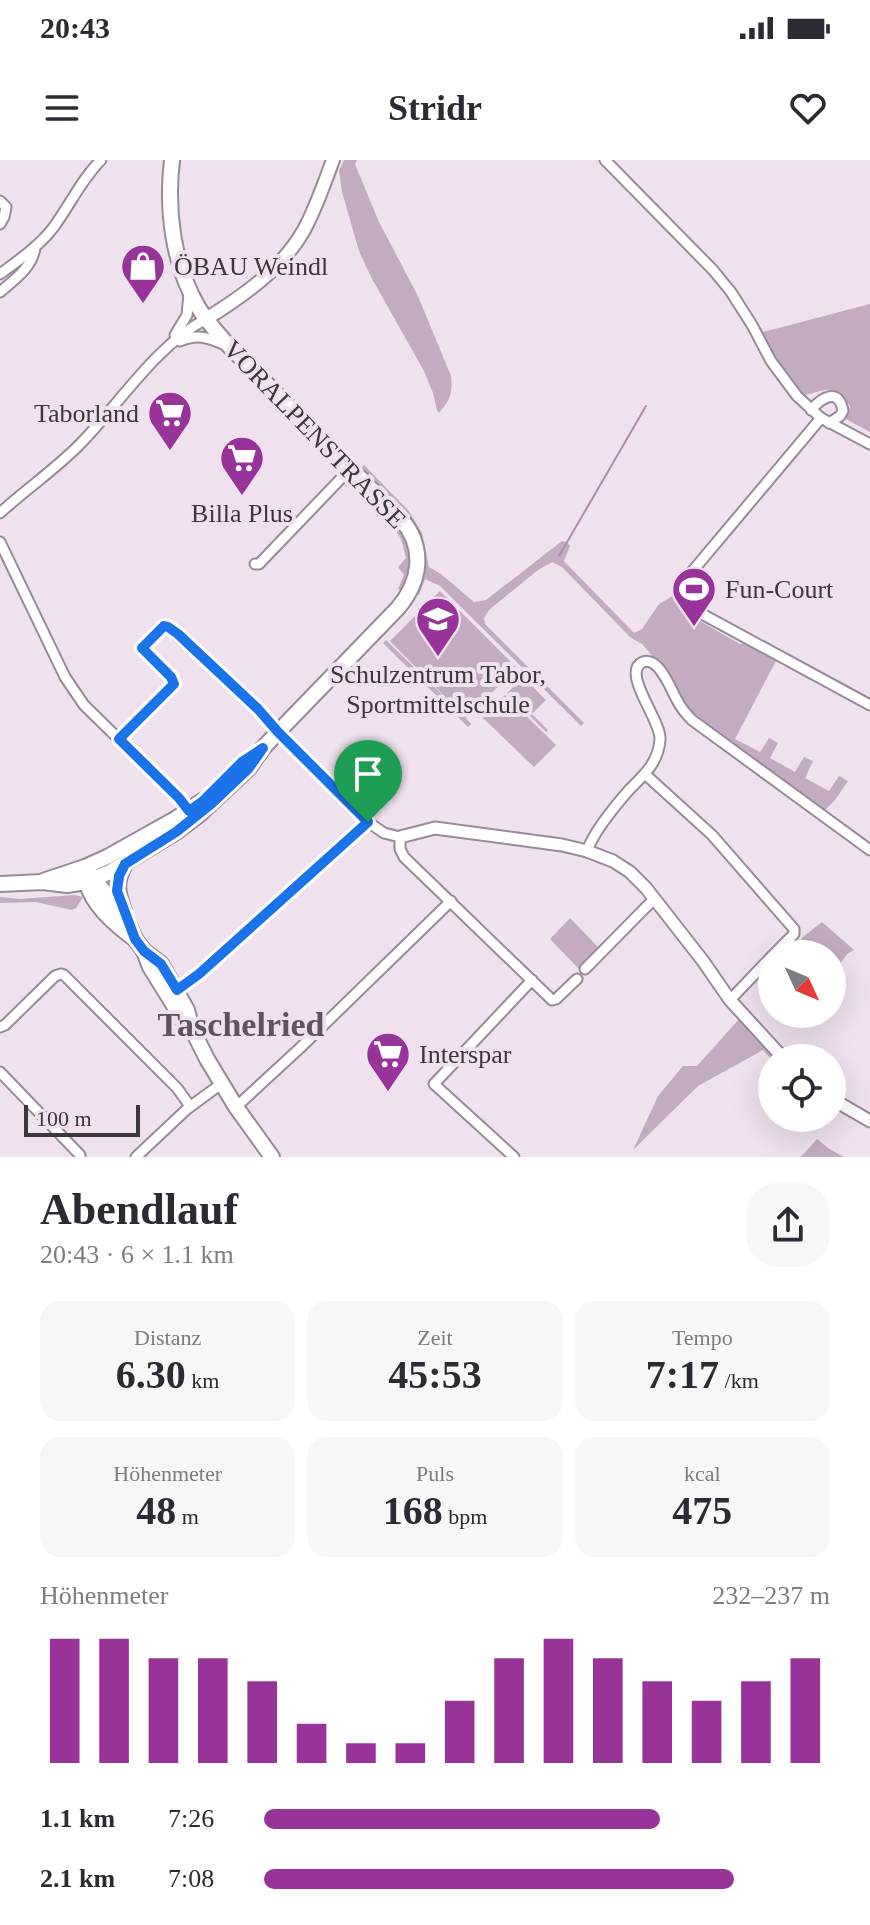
<!DOCTYPE html>
<html lang="de">
<meta charset="utf-8">
<style>
:root{--surface:#fff;--page:#f7f7f7;--text:#2b2b33;--muted:#7c7c81;--accent:#983399}
body{margin:0;font-family:Georgia,serif;background:var(--page);color:var(--text);height:100vh;display:flex;flex-direction:column;font-size:30px;white-space:nowrap}
*{box-sizing:border-box;margin:0}
p{font-size:26px;color:var(--muted)}
.icon{flex:none;width:44px;height:44px;fill:none;stroke:currentColor;stroke-width:2;stroke-linecap:round;stroke-linejoin:round}
.map{position:relative;height:997px;overflow:hidden}
.sheet{display:flex;flex-direction:column;background:var(--surface);flex:1}
.sheet>*{flex:none}
.needle{width:52px;rotate:134deg}
.controls{position:absolute;left:758px;top:780px;display:grid;gap:16px}
.controls a{display:grid;place-items:center;width:88px;height:88px;border-radius:50%;background:var(--surface);box-shadow:0 8px 32px #0002;font-size:40px}
.scale{position:absolute;left:24px;bottom:20px;width:116px;box-sizing:border-box;padding-left:8px;border:4px solid #3c373c;border-top:0;font-size:22px;line-height:28px;white-space:nowrap;color:#3c373c;-webkit-text-stroke:6px #efe1ee;paint-order:stroke}
.pin{position:absolute;display:grid;place-items:center;width:68px;height:68px;color:#fff;margin:-82px -34px;border-radius:50% 50% 50% 0;rotate:-45deg;box-shadow:0 0 8px #0007}
.pin .icon{rotate:45deg}
.round{display:grid;place-items:center;flex:none;width:84px;height:84px;border-radius:32px;background:var(--page)}
.overview{display:flex;align-items:center;justify-content:space-between;height:136px;padding:0 40px}
h1{font-size:44px;font-weight:600;line-height:60px}
.stats{display:grid;grid-template-columns:repeat(3,1fr);gap:12px;height:136px;padding:8px 40px}
.stats div{display:grid;align-content:center;border-radius:20px;background:var(--page);text-align:center}
.stats b{font-size:40px;font-weight:600}
.stats small{font-size:22px;font-weight:400}
.stats p{font-size:22px}
.chart{height:224px;padding:16px 40px}
.chart p{display:flex;justify-content:space-between}
.chart svg{width:100%;height:144px;margin-top:8px;stroke:var(--accent);stroke-width:6}
ul{padding:0 40px;list-style:none;font-size:26px}
li{display:grid;grid-template-columns:128px 96px 1fr;align-items:center;height:60px}
li i{height:20px;border-radius:10px;background:var(--accent)}
.status{display:flex;justify-content:space-between;align-items:center;height:56px;padding:0 40px;background:var(--surface);direction:ltr}
.status svg{height:22px;fill:currentColor}
header{display:flex;justify-content:space-between;align-items:center;height:104px;padding:0 40px;background:var(--surface);font-size:36px;font-weight:600}
.map>svg:first-child{display:block}
.green{fill:#c3acc2}
.lines{fill:none;stroke-linecap:round;stroke-linejoin:round}
.stream{stroke:#ae8dad;stroke-width:2}
.minor-casing{stroke:#988b98;stroke-width:13}
.tertiary-casing{stroke:#988b98;stroke-width:15}
.secondary-casing{stroke:#988b98;stroke-width:16}
.primary-casing{stroke:#988b98;stroke-width:18}
.minor{stroke:#fff;stroke-width:9}
.tertiary{stroke:#fff;stroke-width:11}
.secondary{stroke:#fff;stroke-width:12}
.primary{stroke:#fff;stroke-width:14}
.route-casing{stroke:#fff;stroke-width:16}
.route{stroke:#1a73e8;stroke-width:10}
.labels{text-anchor:middle;stroke-width:8;stroke-linejoin:round;paint-order:stroke}
.poi-label{font-size:26px;fill:#3c373c;stroke:#efe1ee;text-anchor:start}
.street-label{font-size:26px;fill:#3c373c;stroke:#efe1ee}
.district-label{font-size:34px;font-weight:bold;fill:#5f535e;stroke:#efe1ee}
</style>
<div class="status"><b>20:43</b><svg viewBox="0 0 49 12"><path d="M0 12V9h3v3zM5 12V6h3v6zM10 12V3h3v9zM15 12V0h3v12zM26 1h20v11H26zM47 4h2v5h-2z"/></svg></div>
<header><svg class="icon" aria-label="menu" viewBox="0 0 24 24"><path d="M4 6h16M4 12h16M4 18h16"/></svg>Stridr<svg class="icon" aria-label="heart" viewBox="0 0 24 24"><path d="M12 20l-8-8c-3-5 5-10 8-4 3-6 11-1 8 4z"/></svg></header>
<div class="map">
<svg width="870" height="997" viewBox="0 0 870 997">
<rect width="100%" height="100%" fill="#efe1ee"/>
<g class="green">
<path d="M344 0H357L355 4 379 62 418 136 451 216C453 233 450 240 439 253L437 250 433 233 424 211 371 117 359 91 342 32 339 11Z"/>
<path d="M870 144V272L846 259 850 247C839 223 826 229 806 235 786 225 772 192 763 172Z"/>
<path d="M364 305 408 350 422 373 429 407 441 414 474 442 486 440 562 381 567 382 570 386 564 401 634 473 642 469 659 444 679 432V437L684 452 740 484 746 482 777 499 735 579 760 592 769 578 778 583 770 598 795 612 804 597 813 601 805 618 829 631 839 616 848 621 835 640 824 651 692 555 664 509 642 484 630 477 562 407 552 402 538 410 489 450 484 458 485 464 584 563 581 566 440 426 425 419 419 435 398 429 404 415 398 407 406 398C404 392 403 385 401 379 393 364 361 330 345 326Z"/>
<path d="M440 431 517 508 466 558 471 564 468 567 383 483 386 480 455 547 390 481Z"/>
<path d="M523 517 546 540 532 554 548 570 546 572 507 533Z"/>
<path d="M505 535 556 585 534 607 483 558Z"/>
<path d="M75 735 83 737 76 748 72 750 36 742 0 743V737L20 739Z"/>
<path d="M648 743 581 811 550 779 570 758 599 788Z"/>
<path d="M822 762 854 790 848 793 832 814V794H807L797 785 803 777Z"/>
<path d="M739 859 774 898 772 900 763 890 698 926 633 990 658 936 683 906H697Z"/>
<path d="M817 979 828 988 844 997H801Z"/>
</g>
<g class="lines">
<path class="stream" d="M559 396 646 246"/>
<g class="minor-casing">
<g id="minor">
<path d="M605 0 713 110 731 132 752 165 771 201 797 236 821 258 870 284"/>
<path d="M0 41 6 47 4 57 0 64"/>
<path d="M0 114C19 100 39 86 53 68 70 45 81 20 101 0"/>
<path d="M0 132C14 120 33 107 35 87"/>
<path d="M175 175 187 155 189 134"/>
<path d="M180 181C197 174 207 177 223 184"/>
<path d="M811 250C822 237 839 227 843 251L840 256 829 263"/>
<path d="M821 258 685 420 683 437 691 448 870 545"/>
<path d="M0 353C27 328 59 307 84 280 122 240 157 185 206 159"/>
<path d="M0 382 65 517 84 545 179 638 189 651"/>
<path d="M255 404H259L351 308"/>
<path d="M119 579 174 524 171 517 142 488 160 468 168 467 258 549 278 572 368 662 384 673 400 677V689L404 697 552 840 556 839 577 819"/>
<path d="M646 615 712 675 794 769V774L774 794"/>
<path d="M587 691C594 671 615 646 629 630 644 615 658 603 660 580 662 561 620 512 643 502 659 496 671 530 677 540 681 548 686 554 692 560L870 690"/>
<path d="M585 809 654 739"/>
<path d="M177 830 196 816 368 662"/>
<path d="M730 840 772 796"/>
<path d="M0 867 5 865 55 816 61 814 64 815 177 928 190 946"/>
<path d="M0 912 80 995V997"/>
<path d="M236 947 300 888 451 741"/>
<path d="M136 997 187 949 221 924"/>
<path d="M514 997 434 924 532 820"/>
</g>
</g>
<g class="tertiary-casing">
<g id="tertiary">
<path d="M400 677 435 668 562 685 587 691 613 701 630 712 646 728 703 801 730 840 783 898"/>
<path d="M832 939 870 961"/>
</g>
</g>
<g class="secondary-casing">
<path id="secondary" d="M206 159C243 136 282 109 304 70 316 48 324 24 333 0"/>
</g>
<g class="primary-casing">
<g id="primary">
<path d="M85 707 126 759 135 779 144 791 161 804 187 850 192 869 207 899 236 947 272 997"/>
<path d="M86 716C87 741 113 763 132 777"/>
<path d="M43 721 85 707 107 697 175 659 202 641"/>
<path d="M0 724 43 722 67 725 86 722 110 712 176 672 200 654 249 608 263 588 278 572 398 448C421 421 425 388 402 360L230 187C219 175 207 162 198 147 173 104 166 50 172 0"/>
<path d="M124 751C117 730 115 724 125 704"/>
<path d="M144 791 150 807 183 860"/>
</g>
</g>
<use href="#minor" class="minor"/>
<use href="#tertiary" class="tertiary"/>
<use href="#secondary" class="secondary"/>
<use href="#primary" class="primary"/>
</g>
<g class="lines">
<g class="route-casing">
<path id="route" d="M164 466 168 467 178 474 258 549 278 572 368 662 199 814 177 830 161 804 144 791 135 779 117 731 119 716 125 704 176 672 211 644 249 608 263 588 242 602 203 641 189 651 179 638 119 579 174 524 171 517 142 488Z"/>
</g>
<use href="#route" class="route"/>
</g>
<defs>
<g id="shop-pin" transform="scale(2.3)"><path d="M0 17L-7.5 6A9.5 9.5 0 1 1 7.5 6Z" fill="#983399" stroke="#efe1ee"/><path d="M-5-2.5h2.3a2.7 3.5 0 0 1 5.4 0H5L5.5 6h-11ZM-1.5-2.5h3a1.5 2.3 0 0 0-3 0Z" fill="#fff"/></g>
<g id="supermarket-pin" transform="scale(2.3)"><path d="M0 17L-7.5 6A9.5 9.5 0 1 1 7.5 6Z" fill="#983399" stroke="#efe1ee"/><path d="M-6-5.5h2.5l.6 2H6L4.5 2H-2.5L-4.4-4H-6ZM-1.5 3.2a1.3 1.3 0 1 0 .1 0ZM3 3.2a1.3 1.3 0 1 0 .1 0Z" fill="#fff"/></g>
<g id="stadium-pin" transform="scale(2.3)"><path d="M0 17L-7.5 6A9.5 9.5 0 1 1 7.5 6Z" fill="#983399" stroke="#efe1ee"/><path d="M0-5a6.5 5 0 1 0 0 10a6.5 5 0 1 0 0-10ZM-3.5-1.8h7v3.6h-7Z" fill="#fff"/></g>
<g id="school-pin" transform="scale(2.3)"><path d="M0 17L-7.5 6A9.5 9.5 0 1 1 7.5 6Z" fill="#983399" stroke="#efe1ee"/><path d="M0-5L7-2L0 1L-7-2ZM-4 1L0 2.5L4 1V4Q0 6-4 4Z" fill="#fff"/></g>
</defs>
<g fill-rule="evenodd">
<use href="#shop-pin" x="143" y="106"/>
<use href="#supermarket-pin" x="170" y="253"/>
<use href="#supermarket-pin" x="242" y="298"/>
<use href="#stadium-pin" x="694" y="429"/>
<use href="#school-pin" x="438" y="459"/>
<use href="#supermarket-pin" x="388" y="894"/>
</g>
<g class="labels">
<g class="poi-label">
<text x="174" y="115">ÖBAU Weindl</text>
<text x="139" y="262" text-anchor="end">Taborland</text>
<text x="242" y="362" text-anchor="middle">Billa Plus</text>
<text x="725" y="438">Fun-Court</text>
<text x="438" y="523" text-anchor="middle">Schulzentrum Tabor,<tspan x="438" dy="30">Sportmittelschule</tspan></text>
<text x="419" y="903">Interspar</text>
</g>
<g class="street-label">
<text transform="translate(315 274) rotate(46)" y="9">VORALPENSTRASSE</text>
</g>
<g class="district-label">
<text x="241" y="876">Taschelried</text>
</g>
</g>
</svg>
<div class="controls">
<a><svg class="needle" viewBox="-14 -14 28 28"><path d="M0-13l5 13h-10z" fill="#e53935"/><path d="M0 13l5-13h-10z" fill="#7c7c81"/></svg></a>
<a><svg class="icon" aria-label="locate" viewBox="0 0 24 24"><circle cx="12" cy="12" r="6"/><path d="M12 2v4M12 18v4M2 12h4M18 12h4"/></svg></a>
</div>
<div class="scale">100 m</div>
<div class="pin" style="left:368px;top:662px;background:#1e9e55"><svg class="icon" aria-label="arrive" viewBox="0 0 24 24"><path d="M6 21V4h12l-3 4 3 4H6"/></svg></div>
</div>
<section class="sheet">
<div class="overview"><div><h1>Abendlauf</h1><p>20:43 · 6 × 1.1 km</p></div><a class="round"><svg class="icon" aria-label="share" viewBox="0 0 24 24"><path d="M12 15V3M7 8l5-5 5 5M5 13v7h14v-7"/></svg></a></div>
<div class="stats">
<div><p>Distanz</p><b>6.30<small> km</small></b></div>
<div><p>Zeit</p><b>45:53</b></div>
<div><p>Tempo</p><b>7:17<small> /km</small></b></div>
</div>
<div class="stats">
<div><p>Höhenmeter</p><b>48<small> m</small></b></div>
<div><p>Puls</p><b>168<small> bpm</small></b></div>
<div><p>kcal</p><b>475</b></div>
</div>
<div class="chart"><p><span>Höhenmeter</span>232–237 m</p>
<svg viewBox="0 0 160 44" preserveAspectRatio="none"><path d="M5 44V6M15 44V6M25 44V12M35 44V12M45 44V19M55 44V32M65 44V38M75 44V38M85 44V25M95 44V12M105 44V6M115 44V12M125 44V19M135 44V25M145 44V19M155 44V12"/></svg>
</div>
<ul>
<li><b>1.1 km</b>7:26<i style="width:70%"></i></li>
<li><b>2.1 km</b>7:08<i style="width:83%"></i></li>
</ul>
</section>
